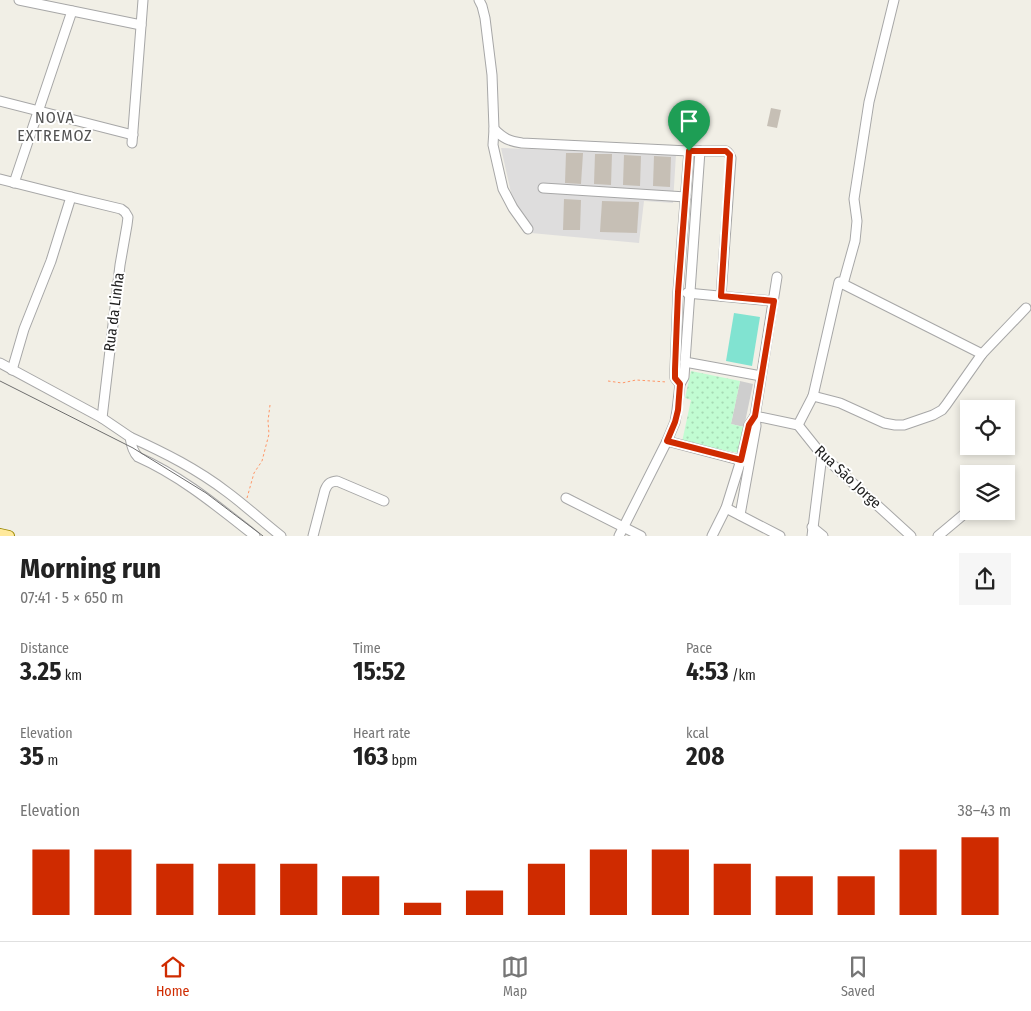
<!DOCTYPE html>
<meta charset="utf-8">
<style>
:root{--surface:#fff;--page:#f6f6f6;--text:#222;--muted:#767676;--line:#e0e0e0;--accent:#cf2b00}
body{margin:0;font-family:"Fira Sans Condensed",sans-serif;background:var(--page);color:var(--text);height:100vh;display:flex;flex-direction:column;font-size:19px;white-space:nowrap}
*{box-sizing:border-box;margin:0}
p{font-size:16px;color:var(--muted)}
.icon{flex:none;width:28px;height:28px;fill:none;stroke:currentColor;stroke-width:2;stroke-linecap:round;stroke-linejoin:round}
.map{position:relative;height:536px;overflow:hidden}
.panel{display:flex;flex-direction:column;background:var(--surface);flex:1}
.panel>*{flex:none}
.fabs{position:absolute;left:960px;top:400px;display:grid;gap:10px}
.fabs a{display:grid;place-items:center;width:55px;height:55px;border-radius:0px;background:var(--surface);box-shadow:0 2px 8px #0003;font-size:25px}
.pin{position:absolute;display:grid;place-items:center;width:42px;height:42px;color:#fff;margin:-51px -21px;border-radius:50% 50% 50% 0;rotate:-45deg;box-shadow:0 0 5px #0007}
.pin .icon{rotate:45deg}
.round{display:grid;place-items:center;flex:none;width:52px;height:52px;border-radius:0px;background:var(--page)}
.headline{display:flex;align-items:center;justify-content:space-between;height:85px;padding:0 20px}
h1{font-size:28px;font-weight:700;line-height:38px}
.metrics{display:grid;grid-template-columns:repeat(3,1fr);gap:8px;height:85px;padding:5px 20px}
.metrics div{display:grid;align-content:center}
.metrics b{font-size:25px;font-weight:700}
.metrics small{font-size:14px;font-weight:400}
.metrics p{font-size:14px}
.chart{height:140px;padding:10px 20px}
.chart p{display:flex;justify-content:space-between}
.chart svg{width:100%;height:90px;margin-top:5px;stroke:var(--accent);stroke-width:6}
.menu{display:flex;justify-content:space-around;align-items:center;height:70px;border-top:1px solid var(--line);background:var(--surface);font-size:14px;color:var(--muted)}
.menu a{display:grid;justify-items:center;gap:2px}
.menu .on{color:var(--accent)}
.map>svg:first-child{display:block}
.residential{fill:#dedddd}
.religious{fill:#cecece}
.park{fill:url(#park-dots)}
.pitch{fill:#81e3d1}
.building{fill:#c6bfb5}
.lines{fill:none;stroke-linecap:round;stroke-linejoin:round}
.minor-casing{stroke:#a7a7a7;stroke-width:11}
.major-casing{stroke:#9b8800;stroke-width:12}
.path{stroke:#ff9768;stroke-width:1;stroke-dasharray:2.5 2.5;stroke-linecap:butt}
.minor{stroke:#fff;stroke-width:9}
.major{stroke:#ffe99c;stroke-width:10}
.tram{stroke:#6e6e6e;stroke-width:1}
.route-casing{stroke:#fff;stroke-width:10}
.route{stroke:#cf2b00;stroke-width:6}
.labels{text-anchor:middle;stroke-width:4;stroke-linejoin:round;paint-order:stroke}
.street-label{font-size:15px;fill:#202020;stroke:#fff}
.neighbourhood-label{font-size:16px;letter-spacing:1px;fill:#535353;stroke:#fff}
</style>
<div class="map">
<svg width="1031" height="536" viewBox="0 0 1031 536">
<defs>
<pattern id="park-dots" width="8" height="8" patternUnits="userSpaceOnUse" patternTransform="scale(1.25)"><rect width="8" height="8" fill="#c1fcd2"/><path d="M2 2h.1M6 6h.1" fill="none" stroke="#a6d8b4" stroke-width="1.8" stroke-linecap="round"/></pattern>
</defs>
<rect width="100%" height="100%" fill="#f1efe6"/>
<path class="residential" d="M501 148 676 154 673 203 644 201 639 243 531 233 514 206Z"/>
<path class="religious" d="M740 381 753 384 744 427 731 424Z"/>
<path class="park" d="M691 371 740 381 731 424 744 427 739 453 682 442 691 400 685 398Z"/>
<path class="pitch" d="M734 313 760 317 752 366 726 361Z"/>
<g class="building">
<path d="M771 108 781 110 777 128 767 126Z"/>
<path d="M566 153H583L581 184 565 183Z"/>
<path d="M595 154H612L611 185 594 184Z"/>
<path d="M624 155 641 156 640 186 623 185Z"/>
<path d="M654 156 671 157 670 187 653 186Z"/>
<path d="M564 199 581 200 580 230H563Z"/>
<path d="M602 201 639 202 637 233 600 232Z"/>
</g>
<g class="lines">
<g class="minor-casing">
<g id="minor">
<path d="M19 0 141 25"/>
<path d="M479 0 482 6 485 18 492 75 494 129 493 145 503 189 513 208 528 229"/>
<path d="M0 101 133 135"/>
<path d="M494 129C504 139 509 141 522 143L689 151H726C729 153 730 155 731 158L721 296"/>
<path d="M132 143 143 0"/>
<path d="M0 179 71 197 121 209 125 212 128 217 127 225 120 265 102 418"/>
<path d="M14 183 72 11"/>
<path d="M543 188 686 197"/>
<path d="M843 284 855 241 857 221 854 199 869 102 894 0"/>
<path d="M687 293 773 301"/>
<path d="M685 362 761 376"/>
<path d="M0 363 102 418 130 437C131 444 133 452 138 457 181 476 218 507 255 536"/>
<path d="M12 370 24 329 51 261 71 197"/>
<path d="M680 384 675 378V369L678 292 689 151"/>
<path d="M813 396 840 403 884 423 895 425H904L933 415 942 410 946 405 982 354 1026 308"/>
<path d="M798 425 813 396 839 282 982 354"/>
<path d="M130 437C165 453 197 469 227 492 246 506 263 522 281 536"/>
<path d="M667 441 747 462"/>
<path d="M1006 477 1009 475"/>
<path d="M566 498 641 536"/>
<path d="M726 508 780 536"/>
<path d="M740 515 756 426 755 416 798 425 822 455 911 536"/>
<path d="M812 527 823 536"/>
<path d="M313 536 325 490C328 483 330 482 337 481L384 501"/>
<path d="M619 536 667 441 675 422 677 410 680 384 684 377 685 362 700 151"/>
<path d="M712 536 726 508 741 460 749 425 755 416 777 277"/>
<path d="M812 536 822 455"/>
<path d="M938 536 969 510"/>
</g>
</g>
<g class="major-casing">
<path id="major" d="M0 534 9 536"/>
</g>
<g class="path">
<path d="M608 381 622 383 636 380 667 382"/>
<path d="M247 498 254 473 262 461 269 434 268 421 270 405"/>
</g>
<use href="#minor" class="minor"/>
<use href="#major" class="major"/>
<path class="tram" d="M0 381 133 448 206 493 263 536"/>
</g>
<g class="lines">
<g class="route-casing">
<path id="route" d="M689 151H726L730 155 721 296 774 301 755 416 749 425 741 460 667 441 675 422 678 410 680 384 675 378V369L678 292Z"/>
</g>
<use href="#route" class="route"/>
</g>
<g class="labels">
<g class="street-label">
<text transform="translate(114 312) rotate(-83)" y="5">Rua da Linha</text>
<text transform="translate(848 477) rotate(43)" y="5">Rua São Jorge</text>
</g>
<g class="neighbourhood-label">
<text x="55" y="123">NOVA<tspan x="55" dy="18">EXTREMOZ</tspan></text>
</g>
</g>
</svg>
<div class="fabs">
<a><svg class="icon" aria-label="locate" viewBox="0 0 24 24"><circle cx="12" cy="12" r="6"/><path d="M12 2v4M12 18v4M2 12h4M18 12h4"/></svg></a>
<a><svg class="icon" aria-label="layers" viewBox="0 0 24 24"><path d="M12 4l9 5-9 5-9-5zM3 14l9 5 9-5"/></svg></a>
</div>
<div class="pin" style="left:689px;top:151px;background:#1e9e55"><svg class="icon" aria-label="arrive" viewBox="0 0 24 24"><path d="M6 21V4h12l-3 4 3 4H6"/></svg></div>
</div>
<section class="panel">
<div class="headline"><div><h1>Morning run</h1><p>07:41 · 5 × 650 m</p></div><a class="round"><svg class="icon" aria-label="share" viewBox="0 0 24 24"><path d="M12 15V3M7 8l5-5 5 5M5 13v7h14v-7"/></svg></a></div>
<div class="metrics">
<div><p>Distance</p><b>3.25<small> km</small></b></div>
<div><p>Time</p><b>15:52</b></div>
<div><p>Pace</p><b>4:53<small> /km</small></b></div>
</div>
<div class="metrics">
<div><p>Elevation</p><b>35<small> m</small></b></div>
<div><p>Heart rate</p><b>163<small> bpm</small></b></div>
<div><p>kcal</p><b>208</b></div>
</div>
<div class="chart"><p><span>Elevation</span>38–43 m</p>
<svg viewBox="0 0 160 44" preserveAspectRatio="none"><path d="M5 44V12M15 44V12M25 44V19M35 44V19M45 44V19M55 44V25M65 44V38M75 44V32M85 44V19M95 44V12M105 44V12M115 44V19M125 44V25M135 44V25M145 44V12M155 44V6"/></svg>
</div>
</section>
<nav class="menu">
<a class="on"><svg class="icon" aria-label="home" viewBox="0 0 24 24"><path d="M3 11l9-7 9 7M6 9v11h12V9"/></svg>Home</a>
<a><svg class="icon" aria-label="map" viewBox="0 0 24 24"><path d="M3 6l6-2 6 2 6-2v14l-6 2-6-2-6 2zM9 4v14M15 6v14"/></svg>Map</a>
<a><svg class="icon" aria-label="saved" viewBox="0 0 24 24"><path d="M7 4h10v16l-5-4-5 4z"/></svg>Saved</a>
</nav>
